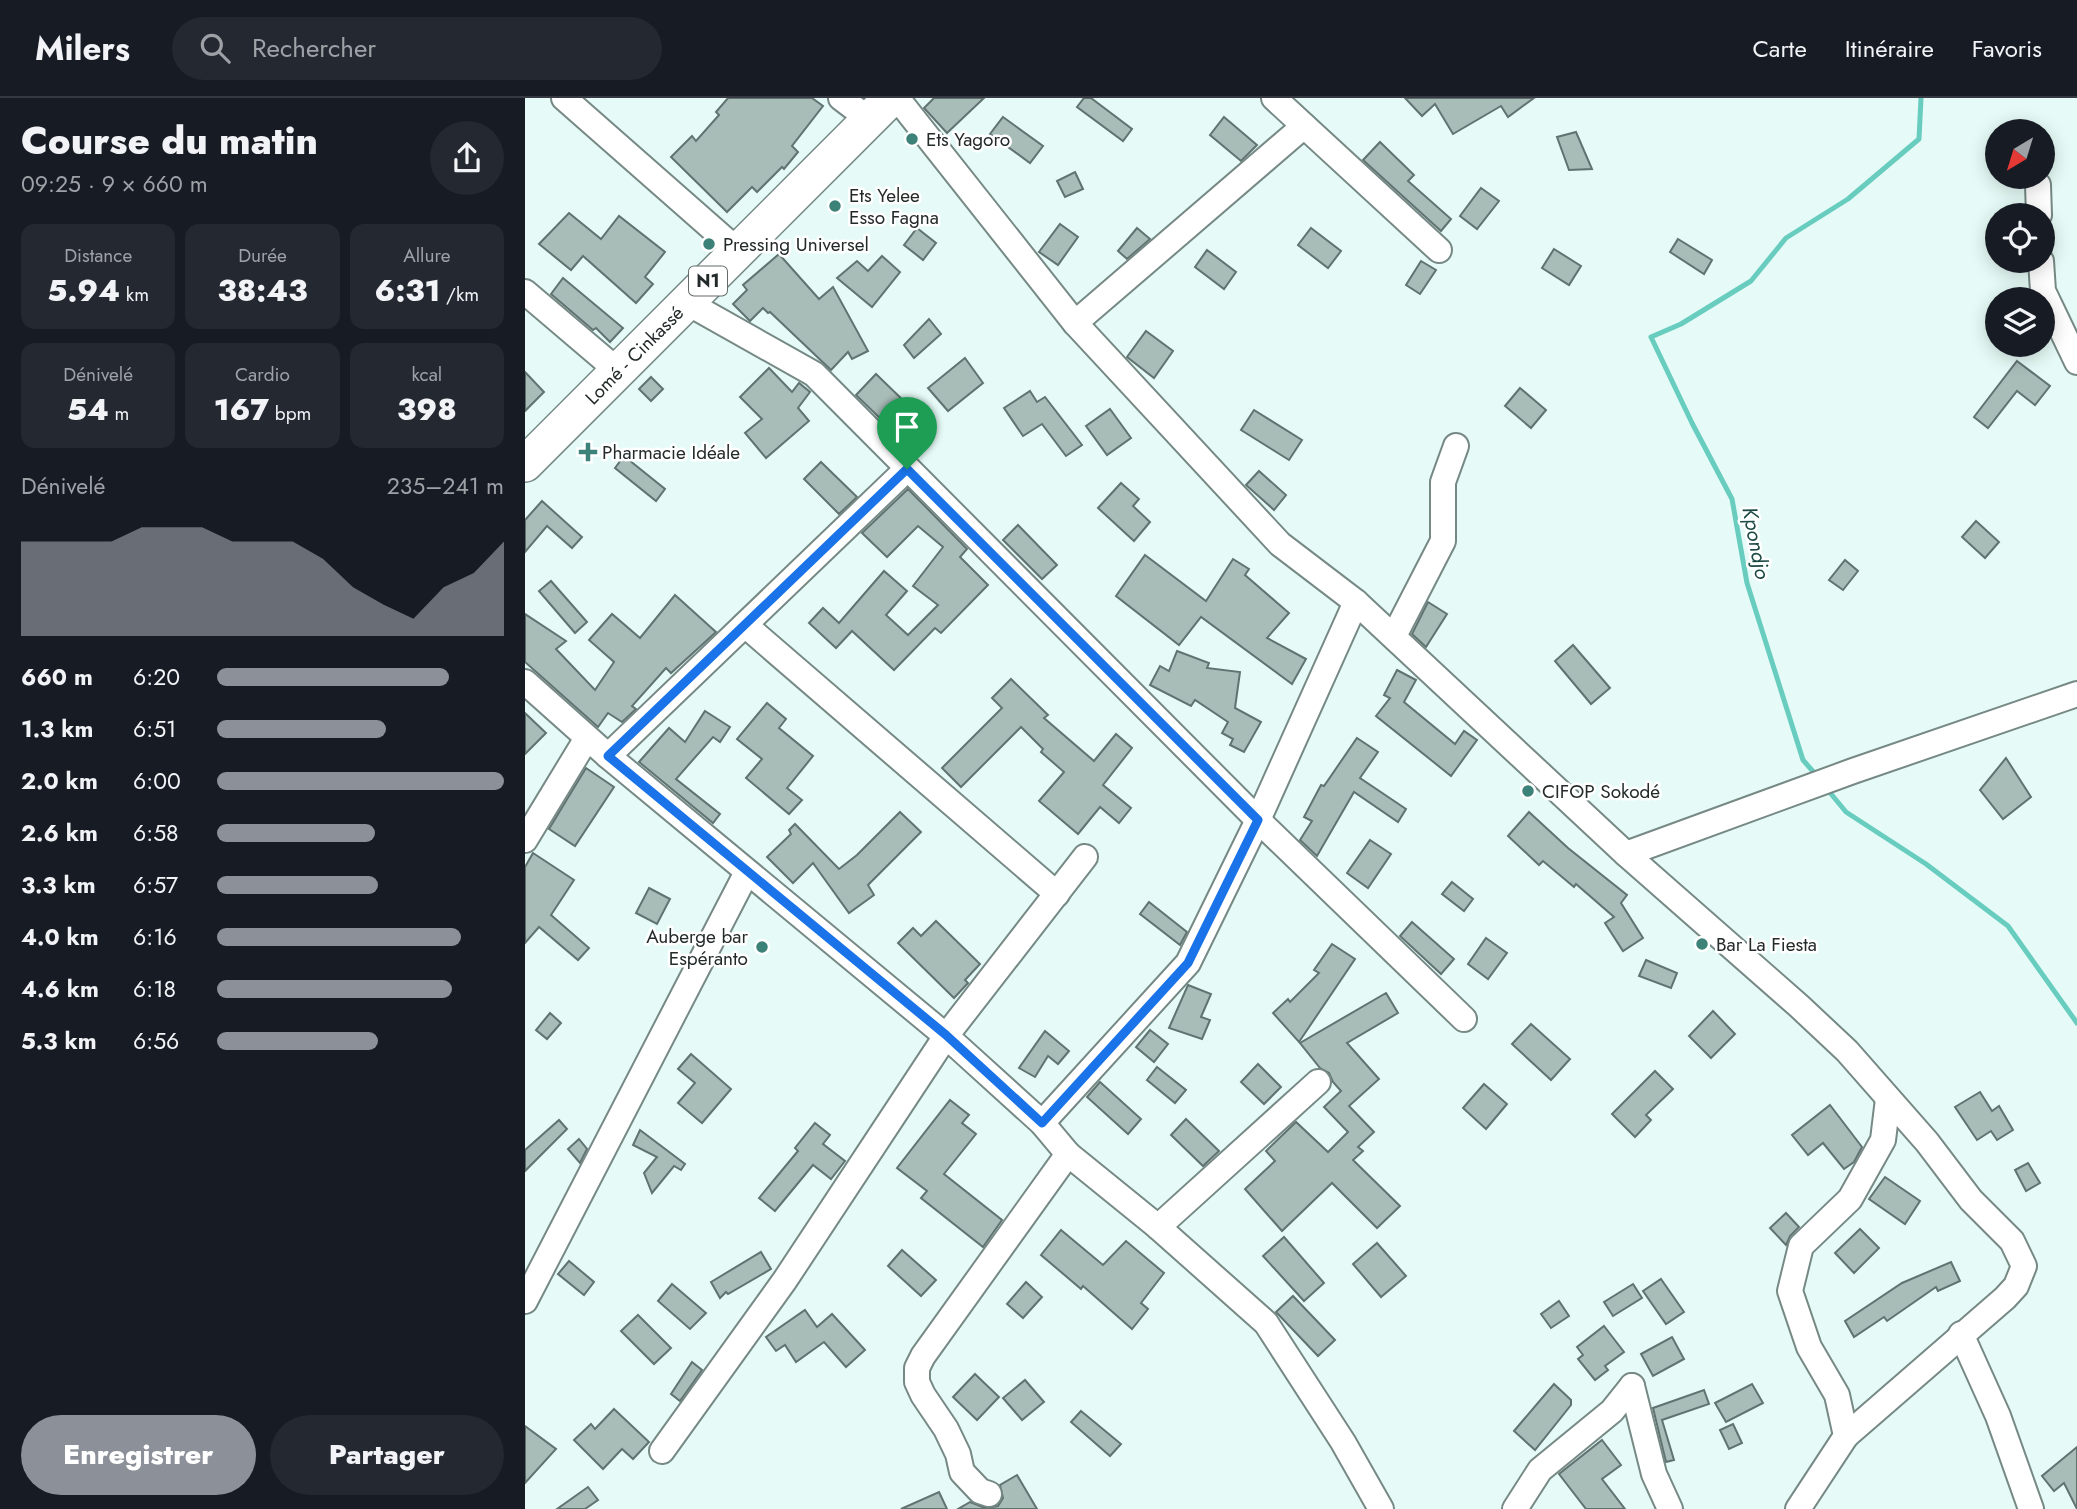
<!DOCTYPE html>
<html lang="fr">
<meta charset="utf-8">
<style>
:root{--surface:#171b24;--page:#242831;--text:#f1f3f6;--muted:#9ea1a6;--line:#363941;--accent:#8c9099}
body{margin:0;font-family:Jost,sans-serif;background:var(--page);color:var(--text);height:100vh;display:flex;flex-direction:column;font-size:26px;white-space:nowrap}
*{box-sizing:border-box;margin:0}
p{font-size:23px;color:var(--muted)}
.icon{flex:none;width:38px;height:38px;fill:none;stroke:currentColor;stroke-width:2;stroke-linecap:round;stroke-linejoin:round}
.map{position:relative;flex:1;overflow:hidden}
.panel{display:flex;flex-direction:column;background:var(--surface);width:525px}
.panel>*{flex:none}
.needle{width:46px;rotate:218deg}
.tools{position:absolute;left:1460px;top:21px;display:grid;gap:14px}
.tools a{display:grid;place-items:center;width:70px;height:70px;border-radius:50%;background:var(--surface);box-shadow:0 4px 18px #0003;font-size:35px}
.pin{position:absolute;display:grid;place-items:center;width:60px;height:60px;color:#fff;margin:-72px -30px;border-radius:50% 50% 50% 0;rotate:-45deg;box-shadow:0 0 7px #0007}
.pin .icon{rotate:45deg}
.round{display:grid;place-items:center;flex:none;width:74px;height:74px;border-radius:37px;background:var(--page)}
.overview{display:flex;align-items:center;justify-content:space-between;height:119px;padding:0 21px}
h1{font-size:38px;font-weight:800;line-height:52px}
.stats{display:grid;grid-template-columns:repeat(3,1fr);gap:10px;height:119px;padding:7px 21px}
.stats div{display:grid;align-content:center;border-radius:14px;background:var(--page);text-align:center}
.stats b{font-size:30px;font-weight:800}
.stats small{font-size:19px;font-weight:400}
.stats p{font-size:19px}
.chart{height:196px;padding:14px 21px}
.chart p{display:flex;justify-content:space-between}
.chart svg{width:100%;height:126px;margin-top:7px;fill:var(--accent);opacity:.7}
.cta{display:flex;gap:14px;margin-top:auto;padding:14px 21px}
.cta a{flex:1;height:80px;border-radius:42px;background:var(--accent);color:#fff;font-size:28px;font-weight:800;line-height:80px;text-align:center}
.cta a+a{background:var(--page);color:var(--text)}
ul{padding:0 21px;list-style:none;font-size:23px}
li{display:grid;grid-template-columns:112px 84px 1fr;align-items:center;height:52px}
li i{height:18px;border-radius:9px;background:var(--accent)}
header{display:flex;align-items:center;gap:42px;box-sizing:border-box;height:98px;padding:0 35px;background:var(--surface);border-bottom:2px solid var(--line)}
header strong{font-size:33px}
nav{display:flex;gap:38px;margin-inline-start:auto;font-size:24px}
.search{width:490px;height:63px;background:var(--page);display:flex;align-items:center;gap:18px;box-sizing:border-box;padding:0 24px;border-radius:38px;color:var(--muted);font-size:26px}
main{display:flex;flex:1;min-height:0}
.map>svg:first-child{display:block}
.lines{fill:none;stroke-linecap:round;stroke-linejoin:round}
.stream{stroke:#68cdbf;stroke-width:5}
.building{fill:#a8bcb8;stroke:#617370;stroke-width:2}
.minor-casing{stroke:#768985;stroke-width:28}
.highway-casing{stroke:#768985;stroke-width:38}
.minor{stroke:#fff;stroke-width:24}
.highway{stroke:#fff;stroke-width:35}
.route-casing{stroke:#fff;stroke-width:14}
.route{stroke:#1a73e8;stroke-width:9}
.poi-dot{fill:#3d8278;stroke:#fff;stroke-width:2.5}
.labels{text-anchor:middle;stroke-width:5;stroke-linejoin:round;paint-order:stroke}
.shield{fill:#fff;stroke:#656b6a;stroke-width:2}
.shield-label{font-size:18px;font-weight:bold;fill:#232b2a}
.poi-label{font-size:19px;fill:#232b2a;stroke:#fff;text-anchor:start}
.street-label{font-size:19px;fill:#232b2a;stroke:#fff}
.water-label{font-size:21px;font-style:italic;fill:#1a4842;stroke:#fff}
</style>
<header>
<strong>Milers</strong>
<div class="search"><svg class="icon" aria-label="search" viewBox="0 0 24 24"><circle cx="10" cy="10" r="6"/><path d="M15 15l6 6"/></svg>Rechercher</div>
<nav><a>Carte</a><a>Itinéraire</a><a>Favoris</a></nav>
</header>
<main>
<section class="panel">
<div class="overview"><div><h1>Course du matin</h1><p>09:25 · 9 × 660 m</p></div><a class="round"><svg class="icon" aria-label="share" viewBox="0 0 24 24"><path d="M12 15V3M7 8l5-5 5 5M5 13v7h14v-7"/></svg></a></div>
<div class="stats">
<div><p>Distance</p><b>5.94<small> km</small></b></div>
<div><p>Durée</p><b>38:43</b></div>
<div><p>Allure</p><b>6:31<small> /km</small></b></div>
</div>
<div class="stats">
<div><p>Dénivelé</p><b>54<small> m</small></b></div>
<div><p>Cardio</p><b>167<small> bpm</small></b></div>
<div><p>kcal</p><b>398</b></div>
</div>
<div class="chart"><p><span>Dénivelé</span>235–241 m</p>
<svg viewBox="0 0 160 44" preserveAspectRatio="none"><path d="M0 44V11L10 11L20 11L30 11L40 6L50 6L60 6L70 11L80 11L90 11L100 17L110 27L120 33L130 38L140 27L150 22L160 11V44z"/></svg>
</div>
<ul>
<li><b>660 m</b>6:20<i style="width:81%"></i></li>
<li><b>1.3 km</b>6:51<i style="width:59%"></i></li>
<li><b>2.0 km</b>6:00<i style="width:100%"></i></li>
<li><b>2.6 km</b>6:58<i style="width:55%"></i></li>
<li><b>3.3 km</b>6:57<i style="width:56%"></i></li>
<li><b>4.0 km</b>6:16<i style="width:85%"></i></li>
<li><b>4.6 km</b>6:18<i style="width:82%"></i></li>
<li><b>5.3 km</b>6:56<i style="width:56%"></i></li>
</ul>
<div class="cta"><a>Enregistrer</a><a>Partager</a></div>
</section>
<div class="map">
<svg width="1552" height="1411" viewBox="0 0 1552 1411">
<rect width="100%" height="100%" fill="#e6fbf7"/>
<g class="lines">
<g class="stream">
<path d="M1292 678 1278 662 1222 485 1207 401 1167 325 1126 239 1156 226 1226 183 1261 140 1323 101 1394 41 1396 0"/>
<path d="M1302 691 1321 714 1401 766 1483 828 1552 925"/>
</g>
</g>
<g class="building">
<path d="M203 0H287L298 8 267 48 273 54 259 71 257 69 232 94 227 89 202 114 146 59 167 38 171 43 194 17 191 14Z"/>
<path d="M409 0H459L422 35 399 10Z"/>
<path d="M559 0H566L607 31 598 43 552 9Z"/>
<path d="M880 0H1009L983 19 976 8 928 36 910 6 897 18Z"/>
<path d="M478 19 518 48 505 65 465 36Z"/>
<path d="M699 19 732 47 716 63 685 37Z"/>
<path d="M1051 34 1067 71 1044 72 1032 39Z"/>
<path d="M855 44 889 77 883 83 926 121 916 133 838 62Z"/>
<path d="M550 74 558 91 540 99 532 83Z"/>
<path d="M956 90 974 103 952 131 935 118Z"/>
<path d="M44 115 76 141 94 118 140 154 120 179 128 186 111 205 58 158 46 172 14 146Z"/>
<path d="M535 126 553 139 533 167 514 154Z"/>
<path d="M392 130 411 145 398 162 379 147Z"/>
<path d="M612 130 625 141 602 161 593 153Z"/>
<path d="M786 130 816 153 803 170 773 147Z"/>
<path d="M1153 141 1187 162 1179 176 1145 154Z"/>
<path d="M1029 151 1056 168 1044 187 1017 170Z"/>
<path d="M682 152 711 174 699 191 670 169Z"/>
<path d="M254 156 294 201 308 189 343 253 327 261 323 254 306 272 245 214 243 215 238 210 225 223 208 206 222 192 218 187Z"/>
<path d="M357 158 375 174 347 209 312 180 332 163 343 173Z"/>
<path d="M896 163 911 172 895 196 881 187Z"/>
<path d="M38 180 98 230 85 244 71 230 68 232 26 196Z"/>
<path d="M404 221 416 236 389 260 379 247Z"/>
<path d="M621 233 648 253 629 280 602 259Z"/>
<path d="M440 260 458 285 423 313 403 290Z"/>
<path d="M1492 263 1525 288 1510 307 1492 293 1463 330 1449 319Z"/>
<path d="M244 270 267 294 274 285 285 294 273 310 284 323 241 360 220 335 237 321 215 299Z"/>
<path d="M0 274 19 294 0 313Z"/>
<path d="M351 276 382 306 362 327 331 297Z"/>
<path d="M126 279 138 291 126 303 114 291Z"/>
<path d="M995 290 1021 312 1006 330 980 308Z"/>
<path d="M505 293 512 304 520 299 557 347 541 358 517 326 498 338 479 310Z"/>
<path d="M585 311 606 340 582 357 561 328Z"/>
<path d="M729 312 777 342 764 362 716 332Z"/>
<path d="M99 358 140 391 131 403 90 370Z"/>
<path d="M296 364 332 399 314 416 279 381Z"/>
<path d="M734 373 761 397 749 412 721 387Z"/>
<path d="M596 385 614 401 608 408 625 424 609 443 573 410Z"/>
<path d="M383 391 442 451 435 459 463 487 416 535 410 530 369 572 327 533 311 550 284 525 298 510 314 525 359 473 382 493 361 517 383 537 413 507 388 488 418 449 393 428 362 459 337 435Z"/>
<path d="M17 403 57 439 47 450 22 428 0 454V422Z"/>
<path d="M1451 423 1474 444 1460 460 1437 439Z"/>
<path d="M493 427 532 467 517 481 478 442Z"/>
<path d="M620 457 681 503 708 461 724 471 720 477 764 515 742 540 781 561 767 586 676 519 654 547 591 498Z"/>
<path d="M1320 462 1333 473 1318 492 1304 482Z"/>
<path d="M26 483 62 524 50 535 14 493Z"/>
<path d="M150 497 191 534 146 575 141 570 107 608 111 611 97 624 83 615 73 629 0 564V516L41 543 31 551 70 592 89 564 64 542 87 516 115 540Z"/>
<path d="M903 504 922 516 901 549 887 536Z"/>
<path d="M1048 547 1085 590 1066 606 1030 563Z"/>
<path d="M652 553 684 565 682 570 715 574 710 610 736 624 719 654 705 647 708 641 697 635 703 624 670 602 666 608 625 587 635 568 644 573Z"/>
<path d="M872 572 891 582 879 604 930 646 939 633 952 642 926 678 851 618 865 600 859 597Z"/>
<path d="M486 581 523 617 519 620 569 663 591 636 607 650 578 687 606 710 594 725 575 709 553 736 514 703 539 674 516 654 518 651 496 629 436 689 417 670 477 610 467 600Z"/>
<path d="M242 605 261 621 254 630 288 658 262 690 277 702 264 716 221 680 237 661 212 641Z"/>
<path d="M180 613 205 629 195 644 188 639 151 681 195 716 188 725 114 664 144 630 160 644Z"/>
<path d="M0 615 21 635 0 656Z"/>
<path d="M832 640 853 654 835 680 881 711 873 724 829 694 792 758 775 742 787 723 779 719 796 687 799 688Z"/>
<path d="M1481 660 1506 699 1478 721 1455 692Z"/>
<path d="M61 670 89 689 50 748 24 731Z"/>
<path d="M375 714 396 734 343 787 349 797 324 815 288 765 268 785 242 759 266 736 264 732 270 726 314 771 332 757Z"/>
<path d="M1004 714 1043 750 1102 797 1096 805 1118 840 1098 853 1080 825 1089 819 1051 786 1049 789 1018 763 1014 767 983 738Z"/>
<path d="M845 742 866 756 843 790 822 775Z"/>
<path d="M8 755 49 782 26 817 64 850 53 862 14 829 0 845V769Z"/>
<path d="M927 784 948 801 939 813 917 796Z"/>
<path d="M124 790 145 801 132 826 111 815Z"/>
<path d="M624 804 662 834 655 847 615 816Z"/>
<path d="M411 823 455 866 440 882 443 885 429 900 373 845 388 830 396 838Z"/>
<path d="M887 824 929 861 916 876 875 838Z"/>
<path d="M961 840 982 855 963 881 943 866Z"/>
<path d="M807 846 830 861 774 944 748 915 763 901 765 904 794 875 789 872Z"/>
<path d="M1121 862 1152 875 1146 890 1114 878Z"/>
<path d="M663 887 686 896 676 919 685 922 677 941 644 930Z"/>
<path d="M861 895 873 915 822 945 854 981 824 1008 849 1034 833 1049 838 1053 828 1062 875 1108 852 1130 807 1085 757 1133 720 1091 750 1063 741 1053 771 1024 803 1054 823 1034 799 1009 816 993 808 984 804 975 795 970 775 945Z"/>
<path d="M1188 913 1210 936 1186 960 1164 938Z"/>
<path d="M25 915 36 925 22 941 11 932Z"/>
<path d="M1006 926 1045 961 1026 982 987 946Z"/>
<path d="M625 932 643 946 629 964 611 949Z"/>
<path d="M520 933 544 953 533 966 523 958 510 979 494 970Z"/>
<path d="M166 956 206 991 177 1025 153 1005 170 985 153 971Z"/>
<path d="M733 966 756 989 739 1006 716 984Z"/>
<path d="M632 969 661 992 650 1005 622 982Z"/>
<path d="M1130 973 1148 991 1121 1017 1126 1022 1110 1039 1087 1016Z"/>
<path d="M575 984 616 1021 603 1036 562 999Z"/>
<path d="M959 986 982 1006 961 1031 938 1010Z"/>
<path d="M1455 994 1467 1013 1474 1008 1488 1032 1472 1042 1466 1033 1452 1042 1430 1009Z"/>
<path d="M425 1002 444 1017 437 1025 451 1036 419 1076 477 1122 458 1149 396 1100 402 1093 372 1070Z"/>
<path d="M1305 1007 1337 1049 1329 1064 1319 1071 1298 1045 1283 1057 1267 1037Z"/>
<path d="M661 1021 694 1053 678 1068 646 1037Z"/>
<path d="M34 1022 42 1031 0 1073V1052Z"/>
<path d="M290 1025 305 1037 298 1046 320 1063 306 1081 288 1067 250 1113 234 1100 273 1053 270 1050Z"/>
<path d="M115 1032 160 1066 156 1072 149 1068 127 1095 119 1075 132 1059 108 1047Z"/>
<path d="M54 1041 62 1051 55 1065 43 1051Z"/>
<path d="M1503 1065 1515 1085 1501 1093 1490 1072Z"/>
<path d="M1360 1079 1395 1103 1380 1126 1344 1101Z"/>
<path d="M1261 1115 1274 1129 1265 1138 1261 1147 1245 1130Z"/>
<path d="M1335 1131 1354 1150 1329 1175 1310 1155Z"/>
<path d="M536 1132 578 1167 601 1143 639 1175 616 1205 623 1211 607 1231 558 1188 556 1191 516 1157Z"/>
<path d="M759 1139 799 1185 779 1203 738 1158Z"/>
<path d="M852 1145 881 1178 856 1199 828 1166Z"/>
<path d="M377 1152 411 1182 396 1198 363 1168Z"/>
<path d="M236 1154 246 1171 203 1196 201 1194 195 1200 186 1184Z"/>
<path d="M44 1163 69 1184 59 1197 33 1176Z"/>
<path d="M1426 1164 1435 1183 1413 1193 1411 1189 1362 1223 1359 1219 1329 1239 1320 1223 1377 1185Z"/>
<path d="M1136 1181 1159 1214 1141 1226 1118 1193Z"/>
<path d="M501 1184 517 1199 498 1220 482 1206Z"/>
<path d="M147 1186 181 1215 165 1231 133 1203Z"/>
<path d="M1108 1186 1117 1200 1088 1218 1079 1204Z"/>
<path d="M768 1198 810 1242 793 1258 751 1214Z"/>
<path d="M1034 1203 1044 1218 1026 1230 1016 1216Z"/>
<path d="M280 1212 292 1229 307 1216 340 1252 321 1269 299 1244 271 1264 260 1247 251 1253 241 1239Z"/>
<path d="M113 1217 146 1250 129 1266 96 1233Z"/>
<path d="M1079 1228 1099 1254 1080 1268 1083 1272 1070 1282 1053 1261 1058 1257 1052 1249Z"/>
<path d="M1147 1239 1159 1261 1128 1278 1116 1256Z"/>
<path d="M167 1264 177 1272 155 1303 146 1296Z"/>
<path d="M450 1276 474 1299 452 1322 428 1299Z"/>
<path d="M500 1282 519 1304 497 1322 478 1300Z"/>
<path d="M1029 1286 1046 1302V1307L1010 1352 989 1333Z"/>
<path d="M1227 1286 1238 1305 1201 1324 1190 1305Z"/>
<path d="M1179 1292 1184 1306 1137 1322 1149 1362 1141 1364 1128 1310Z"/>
<path d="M89 1311 124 1344 108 1361 97 1351 78 1371 49 1342 66 1326 70 1331Z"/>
<path d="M556 1313 596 1346 585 1358 546 1324Z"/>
<path d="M1208 1326 1217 1345 1204 1351 1195 1332Z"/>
<path d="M0 1328 31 1351 0 1385Z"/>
<path d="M1077 1342 1096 1367 1077 1381 1100 1411H1061L1034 1376Z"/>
<path d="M1552 1349V1411L1539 1385 1529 1393 1517 1378Z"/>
<path d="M492 1377 512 1411H433L445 1404 460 1410 473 1408 478 1400 475 1387Z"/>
<path d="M63 1389 73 1402 60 1411H32Z"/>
<path d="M414 1394 422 1411H376Z"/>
</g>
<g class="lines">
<g class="minor-casing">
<g id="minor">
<path d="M39 0 213 153"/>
<path d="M316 0 345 22"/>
<path d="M372 0 550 225 755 446 831 504 1101 756 1274 908 1322 953 1402 1044 1446 1102 1487 1143 1499 1168 1491 1188 1480 1200 1321 1338 1273 1411"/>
<path d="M749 0 914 152"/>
<path d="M1513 87 1514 117"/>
<path d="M1516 163 1518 193 1552 264"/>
<path d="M0 194 93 273"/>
<path d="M161 204 289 276 733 722 939 921"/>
<path d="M550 225 779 28"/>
<path d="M220 527 532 796"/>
<path d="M869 538 918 443V384L931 348"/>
<path d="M0 584 83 658 421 938 517 1025 543 1056 633 1129 741 1225 818 1344 856 1411"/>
<path d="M83 658 382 371"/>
<path d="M0 742 62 640"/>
<path d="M1101 756 1328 673 1552 596"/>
<path d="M517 1025 663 865 733 722 831 504"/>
<path d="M633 1129 793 984"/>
<path d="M0 1203 222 774"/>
<path d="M1436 1236 1473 1318 1506 1411"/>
<path d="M1107 1288 1129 1376 1145 1411"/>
<path d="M1321 1338 1312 1297 1284 1249 1265 1193 1276 1148 1325 1101 1358 1042 1363 1001"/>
<path d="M137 1353 260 1182 421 938 560 759"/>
<path d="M464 1396 455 1393 437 1374 433 1356 421 1331 398 1297 392 1284V1270L398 1258 543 1056"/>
<path d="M990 1411 1015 1372 1087 1313 1107 1288"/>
</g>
</g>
<g class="highway-casing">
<path id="highway" d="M0 366 366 0"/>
</g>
<use href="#minor" class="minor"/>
<use href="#highway" class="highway"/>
</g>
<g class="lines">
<g class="route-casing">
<path id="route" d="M382 371 733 722 663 865 517 1025 421 937 83 658Z"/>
</g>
<use href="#route" class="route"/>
</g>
<g class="poi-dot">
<circle cx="387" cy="41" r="7"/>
<circle cx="310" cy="108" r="7"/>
<circle cx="184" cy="146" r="7"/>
<path d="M59.5 343.5h7v7h7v7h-7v7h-7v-7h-7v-7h7z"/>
<circle cx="1003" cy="693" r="7"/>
<circle cx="1177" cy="846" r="7"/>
<circle cx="237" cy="849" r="7"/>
</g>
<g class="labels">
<rect class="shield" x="164" y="168.5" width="38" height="29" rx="5"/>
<g class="shield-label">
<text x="183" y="189">N1</text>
</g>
<g class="poi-label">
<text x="401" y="48">Ets Yagoro</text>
<text x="324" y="104">Ets Yelee<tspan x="324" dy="22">Esso Fagna</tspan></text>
<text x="198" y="153">Pressing Universel</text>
<text x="77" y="361">Pharmacie Idéale</text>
<text x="1017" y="700">CIFOP Sokodé</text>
<text x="223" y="845" text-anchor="end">Auberge bar<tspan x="223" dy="22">Espéranto</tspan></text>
<text x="1191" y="853">Bar La Fiesta</text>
</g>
<g class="street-label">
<text transform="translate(109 257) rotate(-45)" y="7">Lomé - Cinkassé</text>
</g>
<g class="water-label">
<text transform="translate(1231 445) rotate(79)" y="7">Kpondjo</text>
</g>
</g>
</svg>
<div class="tools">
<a><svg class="needle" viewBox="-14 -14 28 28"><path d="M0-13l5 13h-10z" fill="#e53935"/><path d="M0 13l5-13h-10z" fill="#9ea1a6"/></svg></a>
<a><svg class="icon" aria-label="locate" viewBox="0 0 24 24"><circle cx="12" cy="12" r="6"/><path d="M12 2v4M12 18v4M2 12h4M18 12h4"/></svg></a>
<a><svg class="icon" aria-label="layers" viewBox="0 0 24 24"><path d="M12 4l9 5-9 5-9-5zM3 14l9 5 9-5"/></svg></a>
</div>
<div class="pin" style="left:382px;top:371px;background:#1e9e55"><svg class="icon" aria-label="arrive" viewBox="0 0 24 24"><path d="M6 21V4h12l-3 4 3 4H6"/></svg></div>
</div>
</main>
